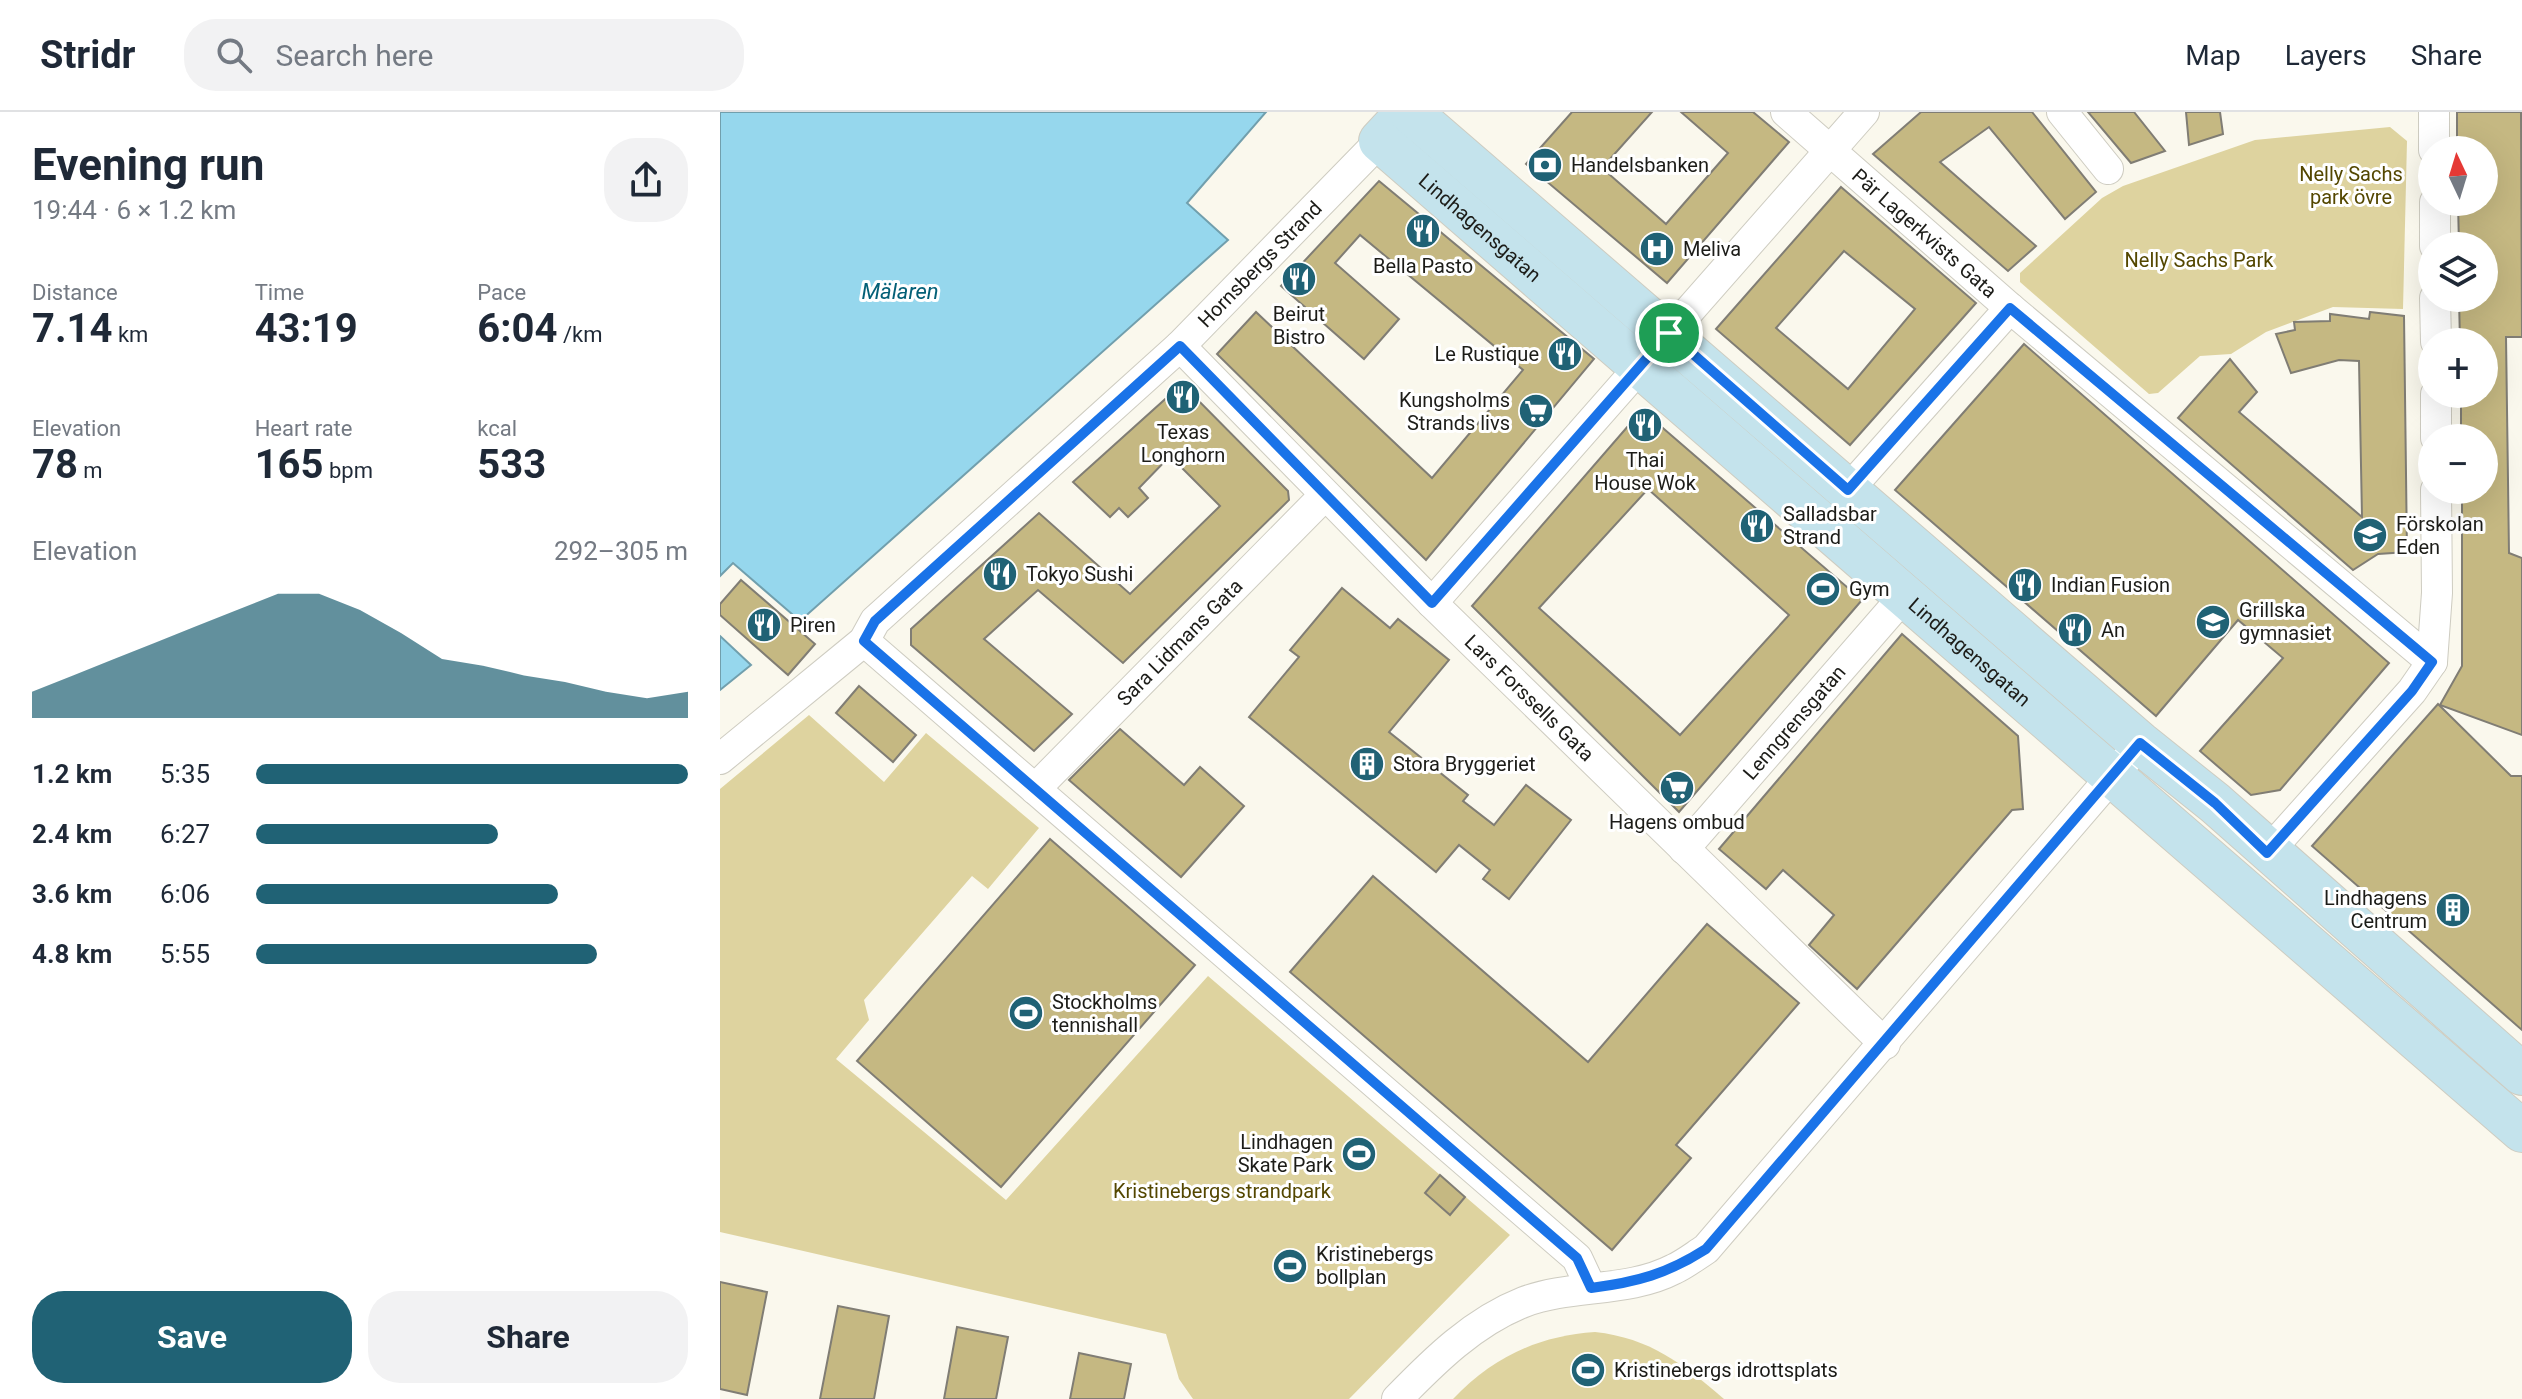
<!DOCTYPE html>
<meta charset="utf-8">
<style>
:root{--surface:#fff;--page:#f2f2f3;--text:#1f2937;--muted:#747a83;--line:#e0e1e3;--accent:#206275}
body{margin:0;font-family:Roboto,sans-serif;background:var(--page);color:var(--text);height:100vh;display:flex;flex-direction:column;font-size:30px;white-space:nowrap}
*{box-sizing:border-box;margin:0}
p{font-size:26px;color:var(--muted)}
.icon{flex:none;width:44px;height:44px;fill:none;stroke:currentColor;stroke-width:2;stroke-linecap:round;stroke-linejoin:round}
.map{position:relative;flex:1;overflow:hidden}
.sheet{display:flex;flex-direction:column;background:var(--surface);width:720px}
.sheet>*{flex:none}
.needle{width:52px;rotate:356deg}
.fabs{position:absolute;left:1698px;top:24px;display:grid;gap:16px}
.fabs a{display:grid;place-items:center;width:80px;height:80px;border-radius:50%;background:var(--surface);box-shadow:0 8px 32px #0002;font-size:40px}
.pin{position:absolute;display:grid;place-items:center;width:68px;height:68px;color:#fff;margin:-34px;border:4px solid #fff;border-radius:50%;box-shadow:0 2px 8px #0007}
.round{display:grid;place-items:center;flex:none;width:84px;height:84px;border-radius:32px;background:var(--page)}
.head{display:flex;align-items:center;justify-content:space-between;height:136px;padding:0 32px}
h1{font-size:44px;font-weight:700;line-height:60px}
.metrics{display:grid;grid-template-columns:repeat(3,1fr);gap:12px;height:136px;padding:8px 32px}
.metrics div{display:grid;align-content:center}
.metrics b{font-size:40px;font-weight:700}
.metrics small{font-size:22px;font-weight:400}
.metrics p{font-size:22px}
.chart{height:224px;padding:16px 32px}
.chart p{display:flex;justify-content:space-between}
.chart svg{width:100%;height:144px;margin-top:8px;fill:var(--accent);opacity:.7}
.button{display:flex;gap:16px;margin-top:auto;padding:16px 32px}
.button a{flex:1;height:92px;border-radius:32px;background:var(--accent);color:#fff;font-size:32px;font-weight:700;line-height:92px;text-align:center}
.button a+a{background:var(--page);color:var(--text)}
ul{padding:0 32px;list-style:none;font-size:26px}
li{display:grid;grid-template-columns:128px 96px 1fr;align-items:center;height:60px}
li i{height:20px;border-radius:10px;background:var(--accent)}
header{display:flex;align-items:center;gap:48px;box-sizing:border-box;height:112px;padding:0 40px;background:var(--surface);border-bottom:2px solid var(--line)}
header strong{font-size:38px}
nav{display:flex;gap:44px;margin-inline-start:auto;font-size:28px}
.search{width:560px;height:72px;background:var(--page);display:flex;align-items:center;gap:20px;box-sizing:border-box;padding:0 28px;border-radius:32px;color:var(--muted);font-size:30px}
main{display:flex;flex:1;min-height:0}
.map>svg:first-child{display:block}
.green{fill:#ded39f}
.water{fill:#96d7ed;stroke:#719fad;stroke-width:2}
.building{fill:#c5b882;stroke:#807d74;stroke-width:2;fill-rule:evenodd}
.lines{fill:none;stroke-linecap:round;stroke-linejoin:round}
.street-casing{stroke:#ceccc1;stroke-width:32}
.secondary-casing{stroke:#ceccc1;stroke-width:44}
.street{stroke:#fff;stroke-width:30}
.secondary{stroke:#c4e3ec;stroke-width:42}
.route-casing{stroke:#fff;stroke-width:16}
.route{stroke:#1a73e8;stroke-width:10}
.labels{text-anchor:middle;stroke-width:6;stroke-linejoin:round;paint-order:stroke}
.poi-label{font-size:20px;fill:#1c1c18;stroke:#fff;text-anchor:start}
.park-label{font-size:20px;fill:#544700;stroke:#fff}
.street-label{font-size:20px;fill:#1c1c18;stroke:#fff}
.water-label{font-size:22px;font-style:italic;fill:#046077;stroke:#fff}
</style>
<header>
<strong>Stridr</strong>
<div class="search"><svg class="icon" aria-label="search" viewBox="0 0 24 24"><circle cx="10" cy="10" r="6"/><path d="M15 15l6 6"/></svg>Search here</div>
<nav><a>Map</a><a>Layers</a><a>Share</a></nav>
</header>
<main>
<section class="sheet">
<div class="head"><div><h1>Evening run</h1><p>19:44 · 6 × 1.2 km</p></div><a class="round"><svg class="icon" aria-label="share" viewBox="0 0 24 24"><path d="M12 15V3M7 8l5-5 5 5M5 13v7h14v-7"/></svg></a></div>
<div class="metrics">
<div><p>Distance</p><b>7.14<small> km</small></b></div>
<div><p>Time</p><b>43:19</b></div>
<div><p>Pace</p><b>6:04<small> /km</small></b></div>
</div>
<div class="metrics">
<div><p>Elevation</p><b>78<small> m</small></b></div>
<div><p>Heart rate</p><b>165<small> bpm</small></b></div>
<div><p>kcal</p><b>533</b></div>
</div>
<div class="chart"><p><span>Elevation</span>292–305 m</p>
<svg viewBox="0 0 160 44" preserveAspectRatio="none"><path d="M0 44V36L10 31L20 26L30 21L40 16L50 11L60 6L70 6L80 11L90 18L100 26L110 28L120 31L130 33L140 36L150 38L160 36V44z"/></svg>
</div>
<ul>
<li><b>1.2 km</b>5:35<i style="width:100%"></i></li>
<li><b>2.4 km</b>6:27<i style="width:56%"></i></li>
<li><b>3.6 km</b>6:06<i style="width:70%"></i></li>
<li><b>4.8 km</b>5:55<i style="width:79%"></i></li>
</ul>
<div class="button"><a>Save</a><a>Share</a></div>
</section>
<div class="map">
<svg width="1802" height="1287" viewBox="0 0 1802 1287">
<rect width="100%" height="100%" fill="#faf8ed"/>
<g class="green">
<path d="M1670 15 1687 29 1683 197 1613 195 1546 220 1511 242 1480 244 1438 281 1429 282 1300 170V161L1382 86 1403 74 1535 28Z"/>
<path d="M89 603 164 670 206 621 319 716 268 777 252 764 144 888 149 908 116 947 286 1088 488 864 790 1123 629 1287H473L459 1267 446 1222 0 1120V677Z"/>
<path d="M875 1220C930 1226 963 1252 1004 1287H733C773 1245 818 1224 875 1220Z"/>
</g>
<g class="water">
<path d="M0 0H546L467 91 508 128 80 509 13 451 0 464Z"/>
<path d="M0 524 31 553 0 578Z"/>
</g>
<g class="building">
<path d="M852 0H932L882 56 946 112 1008 41 961 0H1033L1069 30 947 171 806 52Z"/>
<path d="M1201 0H1312L1376 80 1345 107 1269 15 1220 50 1316 134 1288 159 1153 42Z"/>
<path d="M1368 0H1414L1445 39 1411 51Z"/>
<path d="M1466 0H1500L1503 22 1469 33Z"/>
<path d="M1737 0H1801L1802 225H1786L1789 441 1802 446V623L1720 593 1742 554V378H1764V326H1741V282H1764V230H1740L1739 186H1764V134H1739L1738 90H1764V38H1737Z"/>
<path d="M659 69 874 247 706 448 497 242 536 200 712 366 803 258 640 123 615 151 679 207 644 247 561 174Z"/>
<path d="M1121 75 1256 191 1130 333 996 217ZM1124 139 1195 197 1128 277 1056 216Z"/>
<path d="M1650 200 1684 204 1687 440 1658 442 1633 458 1458 306 1510 247 1537 280 1519 300 1642 405 1639 249 1619 248 1571 261 1556 222 1575 218 1574 210 1610 209V202L1649 207Z"/>
<path d="M1304 232 1669 551 1560 678 1531 683 1480 639 1563 546 1518 508 1436 604 1175 378Z"/>
<path d="M462 272 568 379 569 388 403 551 318 478 264 527 352 602 314 639 191 533V517L319 401 410 482 500 394 450 344 419 376 428 386 408 405 399 396 390 405 353 370Z"/>
<path d="M922 298 1142 488 959 700 752 494ZM928 377 1069 503 960 623 819 496Z"/>
<path d="M21 468 95 532 68 563 0 503V492Z"/>
<path d="M622 476 670 516 678 507 729 548 669 620 748 683 743 689 774 713 806 673 851 708 789 787 763 767 770 758 739 733 716 760 529 605 579 545 570 538Z"/>
<path d="M1182 522 1298 624 1303 697 1292 698 1137 877 1089 833 1114 803 1063 758 1046 777 999 737Z"/>
<path d="M139 574 196 623 173 650 116 601Z"/>
<path d="M1718 592 1791 664H1802V918L1592 734Z"/>
<path d="M400 617 464 673 480 655 524 694 461 765 349 668Z"/>
<path d="M330 727 475 853 281 1075 137 949Z"/>
<path d="M653 764 868 950 987 812 1079 891 956 1033 971 1046 892 1138 570 860Z"/>
<path d="M720 1063 745 1085 730 1103 705 1081Z"/>
<path d="M0 1170 47 1180 27 1283 0 1277Z"/>
<path d="M118 1194 169 1204 154 1287H100Z"/>
<path d="M237 1215 288 1225 276 1287H224Z"/>
<path d="M359 1241 411 1252 404 1287H350Z"/>
</g>
<g class="lines">
<g class="street-casing">
<g id="street">
<path id="s1" d="M1066 0 1290 196 1712 550"/>
<path d="M1342 0 1388 57"/>
<path d="M1714 0V38"/>
<path d="M1715 90V134"/>
<path d="M1715 186 1716 230"/>
<path id="s2" d="M460 234 712 491 1165 932"/>
<path d="M1716 282V326"/>
<path d="M1128 378 1290 196"/>
<path d="M712 491 1144 0"/>
<path d="M144 529 857 1146 871 1176"/>
<path id="s3" d="M0 647 144 529 155 509 460 234 660 29"/>
<path id="s4" d="M315 677 605 383"/>
<path id="s5" d="M964 737 1185 483"/>
<path d="M1547 741 1692 579 1712 550 1717 481 1716 378"/>
<path d="M677 1287C714 1249 753 1210 804 1190 851 1172 908 1181 954 1157 965 1152 975 1144 986 1137L1406 648"/>
</g>
</g>
<g class="secondary-casing">
<g id="secondary">
<path id="s6" d="M687 0 660 29 1802 1019"/>
<path d="M690 0 1420 631 1495 691 1802 962"/>
</g>
</g>
<use href="#street" class="street"/>
<use href="#secondary" class="secondary"/>
</g>
<g class="lines">
<g class="route-casing">
<path id="route" d="M1290 196 1712 550 1692 579 1547 741 1495 691 1420 631 986 1137C947 1162 917 1170 871 1176L857 1146 144 529 155 509 460 234 712 491 949 221 1128 378Z"/>
</g>
<use href="#route" class="route"/>
</g>
<defs>
<g id="bank-disc" transform="scale(1.8)"><circle r="9.5" fill="#206275" stroke="#fff"/><path d="M-6-4H6V4H-6ZM0-2.3a2.3 2.3 0 1 0 0 4.6a2.3 2.3 0 1 0 0-4.6Z" fill="#fff"/></g>
<g id="restaurant-disc" transform="scale(1.8)"><circle r="9.5" fill="#206275" stroke="#fff"/><path d="M-5-6h1v4h1v-4h1v4h1v-4h1v5L-1.5 .5V6h-2V.5L-5-1ZM5-6V6H3V1.5H1.5Q1.5-4 5-6Z" fill="#fff"/></g>
<g id="hospital-disc" transform="scale(1.8)"><circle r="9.5" fill="#206275" stroke="#fff"/><path d="M-5-5h3v3.5h4V-5h3V5h-3V1.5h-4V5h-3Z" fill="#fff"/></g>
<g id="supermarket-disc" transform="scale(1.8)"><circle r="9.5" fill="#206275" stroke="#fff"/><path d="M-6-5.5h2.5l.6 2H6L4.5 2H-2.5L-4.4-4H-6ZM-1.5 3.2a1.3 1.3 0 1 0 .1 0ZM3 3.2a1.3 1.3 0 1 0 .1 0Z" fill="#fff"/></g>
<g id="school-disc" transform="scale(1.8)"><circle r="9.5" fill="#206275" stroke="#fff"/><path d="M0-5L7-2L0 1L-7-2ZM-4 1L0 2.5L4 1V4Q0 6-4 4Z" fill="#fff"/></g>
<g id="stadium-disc" transform="scale(1.8)"><circle r="9.5" fill="#206275" stroke="#fff"/><path d="M0-5a6.5 5 0 1 0 0 10a6.5 5 0 1 0 0-10ZM-3.5-1.8h7v3.6h-7Z" fill="#fff"/></g>
<g id="building-disc" transform="scale(1.8)"><circle r="9.5" fill="#206275" stroke="#fff"/><path d="M-4-6H4V6H1V3H-1V6H-4ZM-2.5-4.3h1.7v1.8h-1.7ZM.8-4.3h1.7v1.8H.8ZM-2.5-1h1.7V.8h-1.7ZM.8-1h1.7V.8H.8Z" fill="#fff"/></g>
</defs>
<g fill-rule="evenodd">
<use href="#bank-disc" x="825" y="53"/>
<use href="#restaurant-disc" x="703" y="119"/>
<use href="#hospital-disc" x="937" y="137"/>
<use href="#restaurant-disc" x="579" y="167"/>
<use href="#restaurant-disc" x="845" y="242"/>
<use href="#restaurant-disc" x="463" y="285"/>
<use href="#supermarket-disc" x="816" y="299"/>
<use href="#restaurant-disc" x="925" y="313"/>
<use href="#restaurant-disc" x="1037" y="414"/>
<use href="#school-disc" x="1650" y="423"/>
<use href="#restaurant-disc" x="280" y="462"/>
<use href="#restaurant-disc" x="1305" y="473"/>
<use href="#stadium-disc" x="1103" y="477"/>
<use href="#school-disc" x="1493" y="510"/>
<use href="#restaurant-disc" x="44" y="513"/>
<use href="#restaurant-disc" x="1355" y="518"/>
<use href="#building-disc" x="647" y="652"/>
<use href="#supermarket-disc" x="957" y="676"/>
<use href="#building-disc" x="1733" y="798"/>
<use href="#stadium-disc" x="306" y="901"/>
<use href="#stadium-disc" x="639" y="1042"/>
<use href="#stadium-disc" x="570" y="1154"/>
<use href="#stadium-disc" x="868" y="1258"/>
</g>
<g class="labels">
<g class="poi-label">
<text x="851" y="60">Handelsbanken</text>
<text x="963" y="144">Meliva</text>
<text x="703" y="161" text-anchor="middle">Bella Pasto</text>
<text x="579" y="209" text-anchor="middle">Beirut<tspan x="579" dy="23">Bistro</tspan></text>
<text x="819" y="249" text-anchor="end">Le Rustique</text>
<text x="790" y="295" text-anchor="end">Kungsholms<tspan x="790" dy="23">Strands livs</tspan></text>
<text x="463" y="327" text-anchor="middle">Texas<tspan x="463" dy="23">Longhorn</tspan></text>
<text x="925" y="355" text-anchor="middle">Thai<tspan x="925" dy="23">House Wok</tspan></text>
<text x="1063" y="409">Salladsbar<tspan x="1063" dy="23">Strand</tspan></text>
<text x="1676" y="419">Förskolan<tspan x="1676" dy="23">Eden</tspan></text>
<text x="306" y="469">Tokyo Sushi</text>
<text x="1331" y="480">Indian Fusion</text>
<text x="1129" y="484">Gym</text>
<text x="1519" y="505">Grillska<tspan x="1519" dy="23">gymnasiet</tspan></text>
<text x="70" y="520">Piren</text>
<text x="1381" y="525">An</text>
<text x="673" y="659">Stora Bryggeriet</text>
<text x="957" y="717" text-anchor="middle">Hagens ombud</text>
<text x="1707" y="793" text-anchor="end">Lindhagens<tspan x="1707" dy="23">Centrum</tspan></text>
<text x="332" y="897">Stockholms<tspan x="332" dy="23">tennishall</tspan></text>
<text x="613" y="1037" text-anchor="end">Lindhagen<tspan x="613" dy="23">Skate Park</tspan></text>
<text x="596" y="1149">Kristinebergs<tspan x="596" dy="23">bollplan</tspan></text>
<text x="894" y="1265">Kristinebergs idrottsplats</text>
</g>
<g class="park-label">
<text x="1631" y="69">Nelly Sachs<tspan x="1631" dy="23">park övre</tspan></text>
<text x="1479" y="155">Nelly Sachs Park</text>
<text x="502" y="1086">Kristinebergs strandpark</text>
</g>
<g class="street-label">
<text dy="7" stroke="none"><textPath href="#s6" startOffset="172">Lindhagensgatan</textPath></text>
<text dy="7" stroke="none"><textPath href="#s1" startOffset="184">Pär Lagerkvists Gata</textPath></text>
<text dy="7" stroke="none"><textPath href="#s3" startOffset="734">Hornsbergs Strand</textPath></text>
<text dy="7" stroke="none"><textPath href="#s4" startOffset="206">Sara Lidmans Gata</textPath></text>
<text dy="7" stroke="none"><textPath href="#s6" startOffset="820">Lindhagensgatan</textPath></text>
<text dy="7" stroke="none"><textPath href="#s2" startOffset="496">Lars Forssells Gata</textPath></text>
<text dy="7" stroke="none"><textPath href="#s5" startOffset="168">Lenngrensgatan</textPath></text>
</g>
<g class="water-label">
<text x="180" y="187">Mälaren</text>
</g>
</g>
</svg>
<div class="fabs">
<a><svg class="needle" viewBox="-14 -14 28 28"><path d="M0-13l5 13h-10z" fill="#e53935"/><path d="M0 13l5-13h-10z" fill="#747a83"/></svg></a>
<a><svg class="icon" aria-label="layers" viewBox="0 0 24 24"><path d="M12 4l9 5-9 5-9-5zM3 14l9 5 9-5"/></svg></a>
<a>+</a>
<a>−</a>
</div>
<div class="pin" style="left:949px;top:221px;background:#1e9e55"><svg class="icon" aria-label="arrive" viewBox="0 0 24 24"><path d="M6 21V4h12l-3 4 3 4H6"/></svg></div>
</div>
</main>
